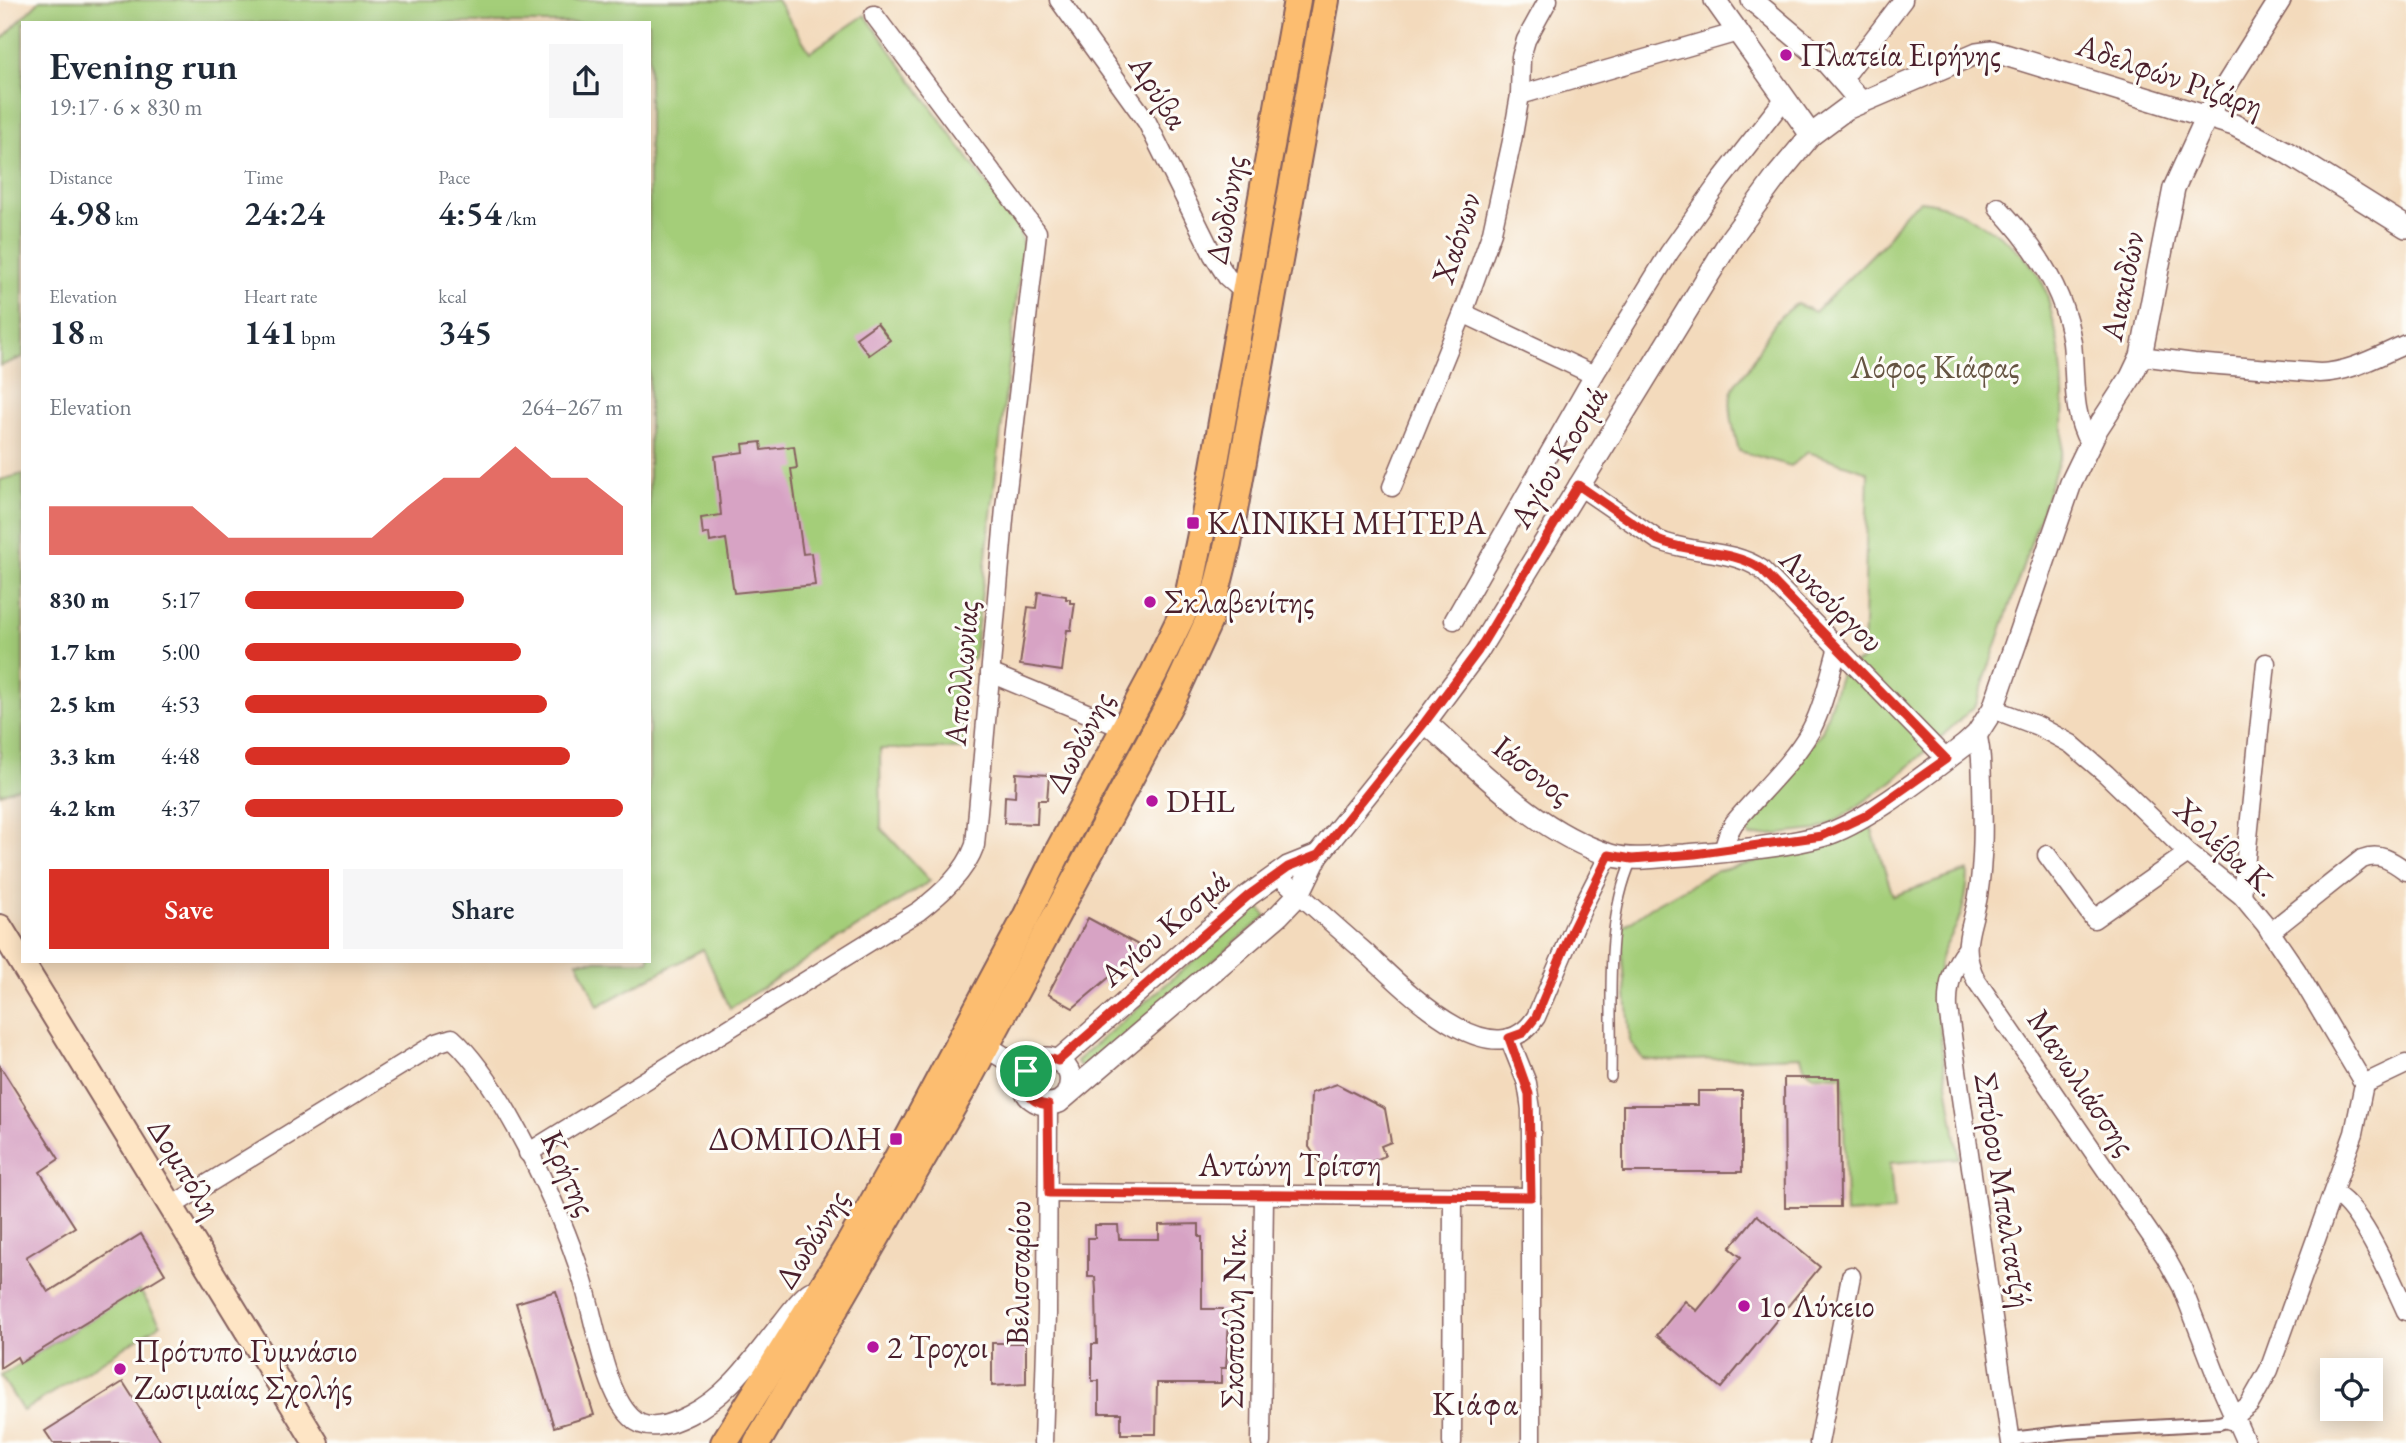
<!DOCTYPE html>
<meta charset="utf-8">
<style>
:root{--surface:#fff;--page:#f6f6f7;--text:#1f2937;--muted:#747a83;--accent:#d93025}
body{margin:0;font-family:"EB Garamond",serif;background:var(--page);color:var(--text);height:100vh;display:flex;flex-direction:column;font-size:26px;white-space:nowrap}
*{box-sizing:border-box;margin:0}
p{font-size:23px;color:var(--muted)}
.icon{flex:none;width:38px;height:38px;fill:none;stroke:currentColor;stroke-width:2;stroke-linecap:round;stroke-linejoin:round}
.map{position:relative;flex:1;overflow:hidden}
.details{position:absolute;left:21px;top:21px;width:630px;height:942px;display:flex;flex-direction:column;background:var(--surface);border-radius:0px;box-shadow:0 4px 18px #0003}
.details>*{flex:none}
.buttons{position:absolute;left:2320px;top:1358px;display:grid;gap:14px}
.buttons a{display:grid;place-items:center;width:63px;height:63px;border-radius:0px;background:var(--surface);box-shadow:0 4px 18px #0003;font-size:35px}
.pin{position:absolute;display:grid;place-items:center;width:60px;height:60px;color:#fff;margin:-30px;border:4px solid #fff;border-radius:50%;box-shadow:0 2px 7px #0007}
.round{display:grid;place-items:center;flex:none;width:74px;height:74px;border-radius:0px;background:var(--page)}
.head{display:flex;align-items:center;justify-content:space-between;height:119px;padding:0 28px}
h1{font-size:38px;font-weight:600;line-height:52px}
.stats{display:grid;grid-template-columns:repeat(3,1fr);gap:10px;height:119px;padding:7px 28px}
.stats div{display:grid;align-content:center}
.stats b{font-size:35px;font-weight:600}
.stats small{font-size:19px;font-weight:400}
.stats p{font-size:19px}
.chart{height:196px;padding:14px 28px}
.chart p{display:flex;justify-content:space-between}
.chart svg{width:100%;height:126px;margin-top:7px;fill:var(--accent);opacity:.7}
.action{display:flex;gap:14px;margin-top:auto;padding:14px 28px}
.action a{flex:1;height:80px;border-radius:0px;background:var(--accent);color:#fff;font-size:28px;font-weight:600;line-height:80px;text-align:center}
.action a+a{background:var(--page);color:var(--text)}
ul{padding:0 28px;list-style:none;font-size:23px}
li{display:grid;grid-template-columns:112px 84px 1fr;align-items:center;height:52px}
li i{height:18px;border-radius:9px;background:var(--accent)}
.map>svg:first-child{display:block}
.green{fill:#a4ce79;stroke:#777652;stroke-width:2}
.building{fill:#d7a3c4}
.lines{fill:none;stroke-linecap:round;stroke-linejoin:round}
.service-casing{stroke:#85605e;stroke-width:12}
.pedestrian-casing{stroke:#85605e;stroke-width:16}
.minor-casing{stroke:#85605e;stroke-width:21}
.tertiary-casing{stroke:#85605e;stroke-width:24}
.secondary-casing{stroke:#85605e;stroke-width:28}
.primary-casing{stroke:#85605e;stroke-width:30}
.service{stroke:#fff;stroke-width:9}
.pedestrian{stroke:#fff;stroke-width:12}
.minor{stroke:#fff;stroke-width:18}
.tertiary{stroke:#fff;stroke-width:21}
.secondary{stroke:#fee5c5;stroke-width:24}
.primary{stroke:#fcbd6f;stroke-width:26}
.route-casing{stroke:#fff;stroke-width:14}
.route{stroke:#d93025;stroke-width:9}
.poi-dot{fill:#b5179e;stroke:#fdfcf7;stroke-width:2.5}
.labels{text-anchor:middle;stroke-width:6;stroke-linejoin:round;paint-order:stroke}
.poi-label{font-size:32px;fill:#4a1f2b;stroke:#fdfcf7;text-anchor:start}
.street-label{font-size:32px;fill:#4a1f2b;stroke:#fdfcf7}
.park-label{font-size:32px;fill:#655442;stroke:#fdfcf7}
.neighbourhood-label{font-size:33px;letter-spacing:2px;fill:#4a1f2b;stroke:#fdfcf7}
</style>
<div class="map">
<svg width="2406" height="1443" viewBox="0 0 2406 1443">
<rect width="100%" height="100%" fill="#fdfcf7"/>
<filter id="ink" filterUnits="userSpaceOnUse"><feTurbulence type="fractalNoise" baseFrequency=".0143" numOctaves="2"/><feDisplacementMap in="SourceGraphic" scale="14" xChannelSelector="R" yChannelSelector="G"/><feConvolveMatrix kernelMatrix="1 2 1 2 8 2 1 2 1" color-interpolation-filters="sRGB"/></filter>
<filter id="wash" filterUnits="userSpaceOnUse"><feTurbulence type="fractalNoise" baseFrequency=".00686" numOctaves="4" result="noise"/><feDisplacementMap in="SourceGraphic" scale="28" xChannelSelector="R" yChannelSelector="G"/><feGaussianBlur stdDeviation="1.57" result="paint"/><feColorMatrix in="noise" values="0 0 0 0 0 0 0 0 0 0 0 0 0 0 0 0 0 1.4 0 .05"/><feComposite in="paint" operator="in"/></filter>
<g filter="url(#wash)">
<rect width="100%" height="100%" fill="#f3dabc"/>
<g class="green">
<path d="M40 0H777L810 52 865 15 1019 229 1023 246 974 658 960 666 965 749H880L881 828 930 881 730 1008 703 949 598 1006 577 961H649V23H23V357L0 366V41Z"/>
<path d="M1920 201C1943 203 1961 212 1980 223 2006 238 2032 258 2044 286 2048 294 2049 304 2051 312 2064 358 2065 404 2062 451L1976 705 1893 781 1841 818 1817 830 1750 837 1743 820 1781 785 1822 731 1843 667 1863 660 1868 472 1808 452 1791 466 1739 451C1735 435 1727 407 1732 391 1734 383 1743 375 1748 369 1763 345 1771 318 1797 304L1815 312 1885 242 1904 214Z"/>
<path d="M23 474V786L0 794V480Z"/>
<path d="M1870 824 1893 896 1968 871C1968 888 1964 908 1957 924 1951 939 1940 951 1939 968 1935 1031 1950 1096 1959 1158L1890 1163 1894 1211 1846 1214 1843 1076 1813 1075 1804 1067 1801 1056 1663 1061 1643 1059 1630 1042 1622 946 1623 927 1651 907 1714 872 1795 852Z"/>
<path d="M1258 906 1266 916 1085 1071 1076 1061Z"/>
<path d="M139 1289 161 1324 23 1411 1 1376Z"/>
</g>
<g id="blocks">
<g class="building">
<path d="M877 323 890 340 869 355 856 338Z"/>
<path d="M761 442 762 450 794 446 797 468 791 469 803 554 811 553 815 585 734 593 726 539 710 542 709 533 703 535 701 518 721 515 715 456 744 452 743 444Z"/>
<path d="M1038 592 1066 596V599H1070V603H1075L1071 630H1067L1062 671 1020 665 1028 607 1036 608Z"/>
<path d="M1016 773 1049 775 1047 800H1038L1037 824 1004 823 1005 796 1015 797Z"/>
<path d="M1088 918 1144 948 1073 1008 1048 994Z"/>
<path d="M0 1066 59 1159 40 1172 75 1227 26 1257 48 1292 141 1234 165 1274 20 1363 17 1357 0 1368Z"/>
<path d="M1784 1078H1839L1840 1207H1785Z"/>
<path d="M1337 1084 1385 1109 1391 1142 1381 1146 1385 1156 1340 1175 1336 1167 1327 1173 1309 1147 1311 1093Z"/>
<path d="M1698 1091H1742V1172H1623V1105H1698Z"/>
<path d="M1757 1215 1820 1267 1721 1388 1657 1335 1685 1301 1697 1311 1741 1257 1730 1248Z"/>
<path d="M1199 1224V1237H1202V1309H1223V1321H1229L1226 1368H1221V1383H1157L1156 1434H1121V1413H1099V1381H1092V1344H1097L1096 1291 1095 1277H1088V1238H1095V1225H1118L1119 1239H1159V1225Z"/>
<path d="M556 1291 594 1415 554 1427 516 1303Z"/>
<path d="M992 1343H1026V1384L992 1386Z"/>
<path d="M123 1382 162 1443H53L45 1431Z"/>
</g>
</g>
</g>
<g filter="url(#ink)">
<use href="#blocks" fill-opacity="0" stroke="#85605e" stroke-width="2"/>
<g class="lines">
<g class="service-casing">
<path id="service" d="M1611 1077C1613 1008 1603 924 1632 860"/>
</g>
<g class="pedestrian-casing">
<path id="pedestrian" d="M2011 1439 2068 1432 2219 1423 2230 1420"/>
</g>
<g class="minor-casing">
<g id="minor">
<path d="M1059 0 1147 122 1213 255 1227 277 1244 292"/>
<path d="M1842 80 1903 0"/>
<path d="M1520 95 1738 32"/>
<path d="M1998 207C2033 244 2065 291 2072 343 2076 379 2071 410 2089 443"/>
<path d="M1463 313 1594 375"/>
<path d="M2141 356 2194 363 2320 373C2351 372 2378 356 2406 344"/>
<path d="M1578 485 1658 540C1690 554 1732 549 1761 569L1946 759"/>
<path d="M1392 487 1463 313 1492 232 1512 141 1520 95 1521 57 1526 40 1548 0"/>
<path d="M1454 620 1594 375 1669 253 1720 181 1785 98"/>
<path d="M990 673 1123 728"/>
<path d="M1993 709 2038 726 2071 744 2106 774 2188 853 2242 896 2265 924 2297 971 2364 1084"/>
<path d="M1977 734C1982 749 1981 766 1982 782 1983 820 1984 859 1978 896 1972 931 1959 945 1976 980L2165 1256 2182 1287 2218 1380 2246 1443"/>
<path d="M1723 851 1729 832 1734 823C1760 792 1791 765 1811 730 1824 705 1830 674 1838 647"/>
<path d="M2047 855 2094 919 2188 853"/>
<path d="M1277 874C1306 900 1335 926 1365 952 1399 983 1493 1084 1536 1017L1585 902 1609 855"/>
<path d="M2242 896 2266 663"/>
<path d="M2270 932 2362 859C2380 852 2392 861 2406 871"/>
<path d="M1966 950C1952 967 1947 986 1948 1008L2011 1443"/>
<path d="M1509 1038 1527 1083 1531 1109V1443"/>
<path d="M2364 1084 2406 1064"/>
<path d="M528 1153 919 911C942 893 965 873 975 845L1005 508 1037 232 874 15"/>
<path d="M1049 1193 1531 1197"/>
<path d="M2333 1194C2359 1202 2394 1285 2406 1311"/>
<path d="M170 1207 437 1043 452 1038C502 1083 562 1213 582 1278 594 1315 604 1391 631 1417 647 1434 671 1424 689 1415 730 1395 754 1356 782 1322 790 1312 799 1298 810 1291"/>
<path d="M2230 1420 2249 1405 2269 1370 2354 1133 2364 1084"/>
<path d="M1043 1443 1047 1314 1048 1105"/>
<path d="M1261 1443 1264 1195"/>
<path d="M1452 1443 1453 1196"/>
<path d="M1819 1443 1851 1276"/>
</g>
</g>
<g class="tertiary-casing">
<g id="tertiary">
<path d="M1715 0 1811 135"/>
<path d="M1752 0 1827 63 1861 102"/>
<path d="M1425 722C1481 771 1537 832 1610 855 1634 862 1660 856 1685 855 1725 852 1783 847 1822 836 1865 824 1929 772 1965 745L1977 734 1993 709 2071 483 2097 429 2131 377 2141 356 2174 188 2207 116 2280 0"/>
<path d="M974 1039 1026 1071"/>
<path d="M1058 1061 1249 895 1288 867 1318 855"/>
<path d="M1067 1094C1085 1056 1026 1044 1024 1079 1023 1087 1026 1095 1032 1099 1041 1106 1050 1105 1059 1102L1279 915 1299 894 1318 855 1425 722 1478 651 1732 237 1777 176 1811 135 1846 109 1977 53 1992 51 2234 125 2286 152 2406 227"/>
</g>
</g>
<g class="secondary-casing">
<path id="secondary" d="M0 927 316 1443"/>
</g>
<g class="primary-casing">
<g id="primary">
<path d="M724 1443 850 1243 890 1172 1025 919 1060 848 1154 673 1186 607 1209 495 1297 0"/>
<path d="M757 1443 965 1085 1175 694 1209 620 1228 544 1326 0"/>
</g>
</g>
<use href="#service" class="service"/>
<use href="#pedestrian" class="pedestrian"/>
<use href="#minor" class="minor"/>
<use href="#tertiary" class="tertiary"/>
<use href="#secondary" class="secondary"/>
<use href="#primary" class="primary"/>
</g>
</g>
<g class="lines" filter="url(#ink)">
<g class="route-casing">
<path id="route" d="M1578 485 1658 540C1690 554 1732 549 1761 569L1946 759 1865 816 1822 836 1695 854 1632 859 1609 855 1572 930 1536 1017 1523 1033 1509 1038 1529 1094 1531 1197 1049 1193 1048 1105C1008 1100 1022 1046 1058 1061L1249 895 1288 867 1318 855 1425 722 1478 651Z"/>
</g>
<use href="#route" class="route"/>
</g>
<g class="poi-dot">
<circle cx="1786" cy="55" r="7"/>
<rect x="1186" y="516" width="14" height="14" rx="3.5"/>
<circle cx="1150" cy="602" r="7"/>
<circle cx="1152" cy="801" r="7"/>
<rect x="889" y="1132" width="14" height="14" rx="3.5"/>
<circle cx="1744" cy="1306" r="7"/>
<circle cx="873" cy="1347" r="7"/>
<circle cx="120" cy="1369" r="7"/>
</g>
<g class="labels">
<g class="poi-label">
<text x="1800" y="66">Πλατεία Ειρήνης</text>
<text x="1207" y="534">ΚΛΙΝΙΚΗ ΜΗΤΕΡΑ</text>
<text x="1164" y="613">Σκλαβενίτης</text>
<text x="1166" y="812">DHL</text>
<text x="882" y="1150" text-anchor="end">ΔΟΜΠΟΛΗ</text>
<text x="1758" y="1317">1ο Λύκειο</text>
<text x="887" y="1358">2 Τροχοι</text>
<text x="134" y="1362">Πρότυπο Γυμνάσιο<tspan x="134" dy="37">Ζωσιμαίας Σχολής</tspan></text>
</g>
<g class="street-label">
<text transform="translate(2170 75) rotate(19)" y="11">Αδελφών Ριζάρη</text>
<text transform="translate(1159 92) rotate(57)" y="11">Αρύβα</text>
<text transform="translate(1225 210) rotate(-80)" y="11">Δωδώνης</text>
<text transform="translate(1456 238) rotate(-72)" y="11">Χαόνων</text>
<text transform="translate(2122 286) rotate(-78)" y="11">Αιακιδών</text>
<text transform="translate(1558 457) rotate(-59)" y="11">Αγίου Κοσμά</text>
<text transform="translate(1832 600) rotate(45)" y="11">Λυκούργου</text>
<text transform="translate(961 673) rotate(-85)" y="11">Απολλωνίας</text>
<text transform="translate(1079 742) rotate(-62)" y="11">Δωδώνης</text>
<text transform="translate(1533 770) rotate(38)" y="11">Ιάσονος</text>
<text transform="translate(2226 847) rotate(43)" y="11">Χολέβα Κ.</text>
<text transform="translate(1164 928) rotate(-41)" y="11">Αγίου Κοσμά</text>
<text transform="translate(2082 1082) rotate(56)" y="11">Μανωλιάσσης</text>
<text x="1290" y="1176">Αντώνη Τρίτση</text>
<text transform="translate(185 1168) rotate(58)" y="11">Δομπόλη</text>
<text transform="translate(569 1173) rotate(65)" y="11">Κρήτης</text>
<text transform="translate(2004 1190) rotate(81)" y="11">Σπύρου Μπαλτατζή</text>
<text transform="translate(811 1239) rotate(-58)" y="11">Δωδώνης</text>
<text transform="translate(1018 1273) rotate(-89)" y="11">Βελισσαρίου</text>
<text transform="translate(1233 1318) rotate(-89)" y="11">Σκοπούλη Νικ.</text>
</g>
<g class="park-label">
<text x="1935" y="378">Λόφος Κιάφας</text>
</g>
<g class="neighbourhood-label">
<text x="1476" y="1415">Κιάφα</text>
</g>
</g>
</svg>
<div class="buttons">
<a><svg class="icon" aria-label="locate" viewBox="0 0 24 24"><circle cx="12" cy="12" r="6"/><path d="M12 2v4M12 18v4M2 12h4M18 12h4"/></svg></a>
</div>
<div class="pin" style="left:1026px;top:1071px;background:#1e9e55"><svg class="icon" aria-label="arrive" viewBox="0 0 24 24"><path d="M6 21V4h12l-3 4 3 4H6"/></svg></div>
<section class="details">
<div class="head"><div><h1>Evening run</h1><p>19:17 · 6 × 830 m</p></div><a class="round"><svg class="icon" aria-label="share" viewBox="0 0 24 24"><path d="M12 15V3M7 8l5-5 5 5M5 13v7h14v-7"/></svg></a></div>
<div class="stats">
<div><p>Distance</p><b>4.98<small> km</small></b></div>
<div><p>Time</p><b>24:24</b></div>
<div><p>Pace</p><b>4:54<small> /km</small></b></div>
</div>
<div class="stats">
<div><p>Elevation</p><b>18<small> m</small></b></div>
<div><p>Heart rate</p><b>141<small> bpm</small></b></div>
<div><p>kcal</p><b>345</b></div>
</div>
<div class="chart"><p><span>Elevation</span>264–267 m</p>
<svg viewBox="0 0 160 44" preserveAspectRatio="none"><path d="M0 44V27L10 27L20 27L30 27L40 27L50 38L60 38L70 38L80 38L90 38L100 27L110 17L120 17L130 6L140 17L150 17L160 27V44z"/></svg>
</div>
<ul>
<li><b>830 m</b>5:17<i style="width:58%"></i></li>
<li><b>1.7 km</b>5:00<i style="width:73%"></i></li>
<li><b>2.5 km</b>4:53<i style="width:80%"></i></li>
<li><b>3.3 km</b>4:48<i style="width:86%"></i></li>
<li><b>4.2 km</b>4:37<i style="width:100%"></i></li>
</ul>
<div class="action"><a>Save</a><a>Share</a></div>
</section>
</div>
